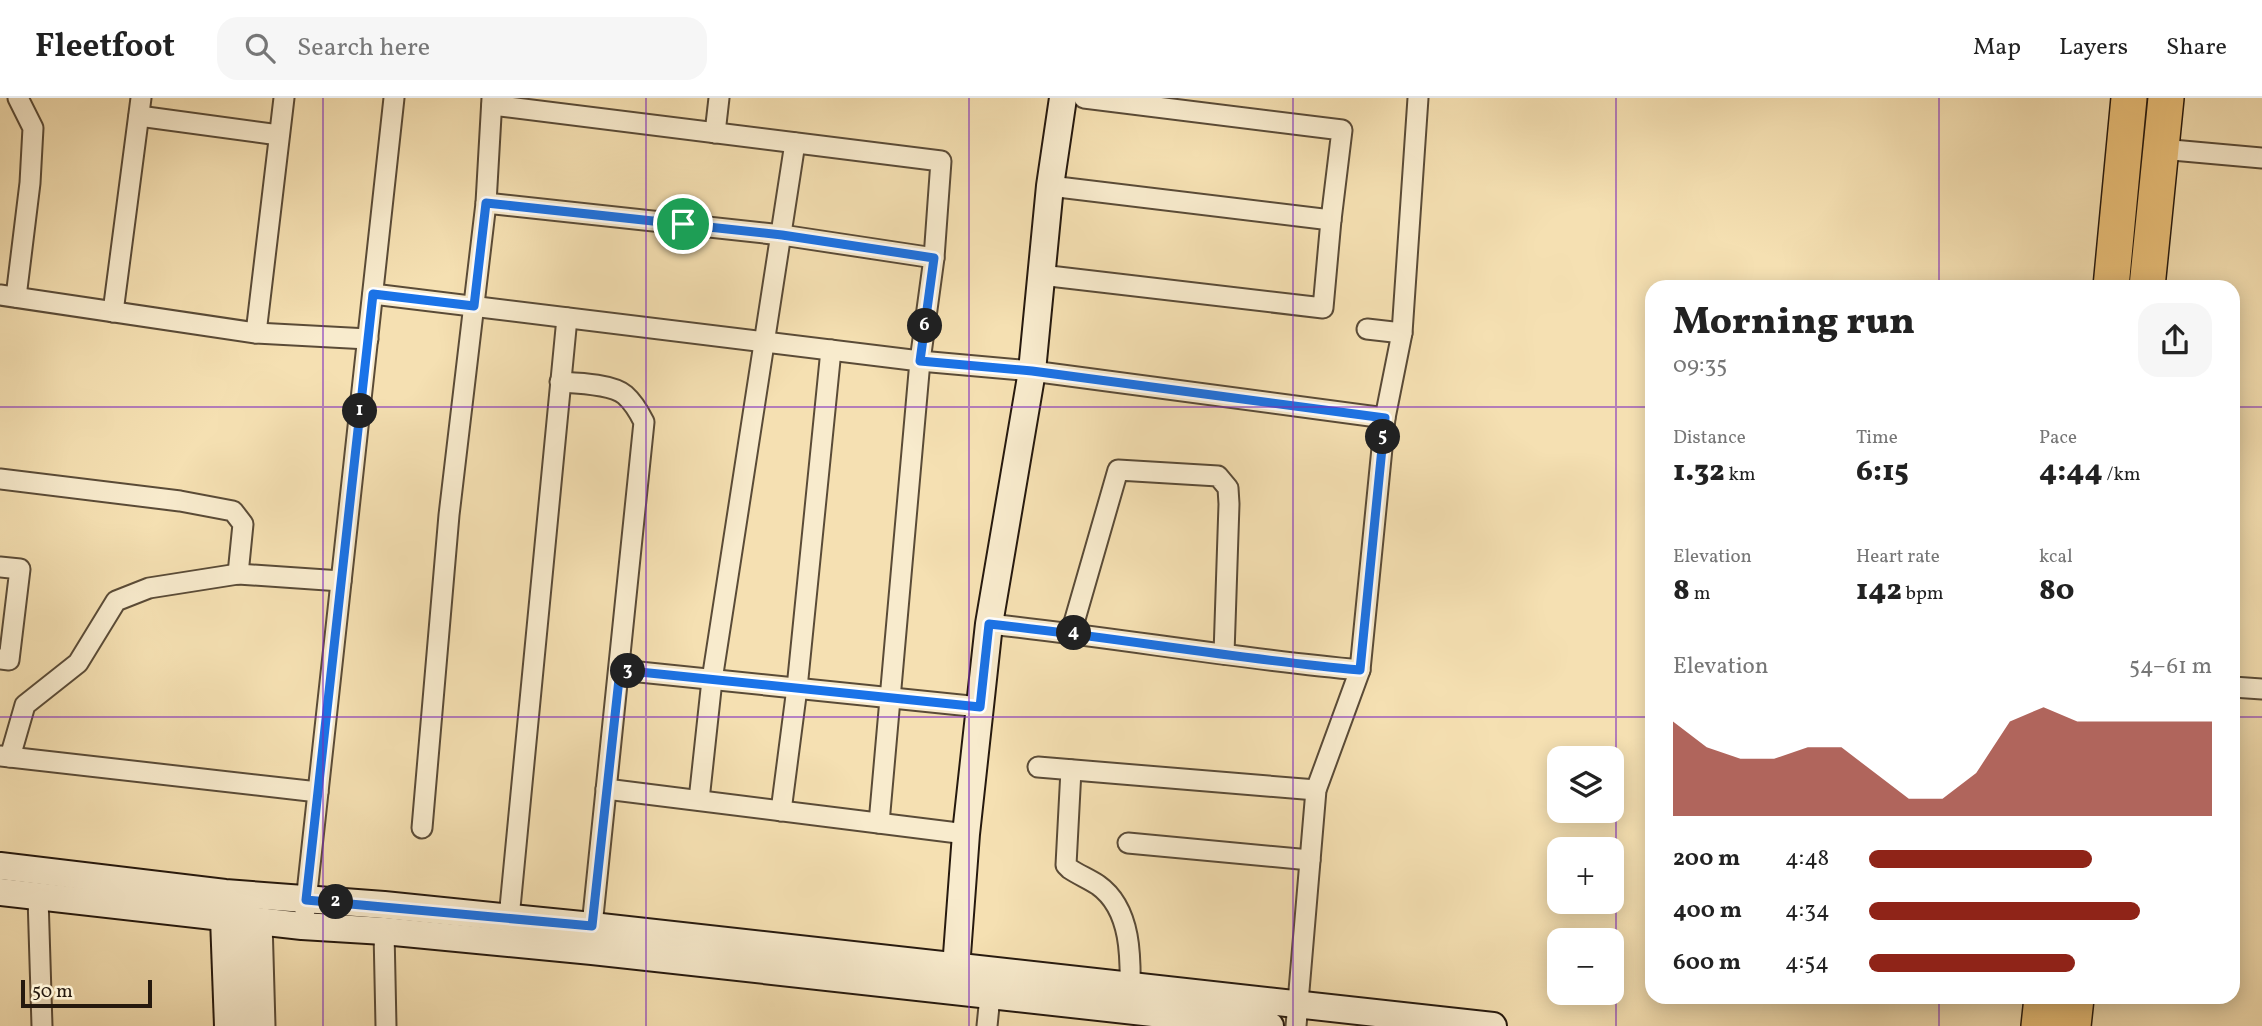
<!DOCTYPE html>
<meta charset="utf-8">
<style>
:root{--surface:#fff;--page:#f6f6f6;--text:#222;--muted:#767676;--line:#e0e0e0;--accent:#8f2418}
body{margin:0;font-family:Vollkorn,serif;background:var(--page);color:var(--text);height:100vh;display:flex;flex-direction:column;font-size:26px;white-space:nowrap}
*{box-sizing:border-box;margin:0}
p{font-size:23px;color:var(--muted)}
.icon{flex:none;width:38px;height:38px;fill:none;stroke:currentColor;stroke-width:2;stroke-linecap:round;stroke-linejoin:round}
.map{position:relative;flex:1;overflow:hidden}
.side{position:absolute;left:1645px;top:182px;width:595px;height:724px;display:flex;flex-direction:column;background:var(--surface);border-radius:21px;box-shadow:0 4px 18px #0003}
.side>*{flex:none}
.tools{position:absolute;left:1547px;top:648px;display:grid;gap:14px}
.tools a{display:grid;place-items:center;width:77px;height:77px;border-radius:14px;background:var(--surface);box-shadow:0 4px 18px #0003;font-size:35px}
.scale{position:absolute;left:21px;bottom:18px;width:131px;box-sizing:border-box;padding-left:7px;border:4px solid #26190e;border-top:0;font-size:19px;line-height:24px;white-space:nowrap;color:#26190e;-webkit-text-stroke:5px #f8ebcd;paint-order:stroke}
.pin{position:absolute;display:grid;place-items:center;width:60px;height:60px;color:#fff;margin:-30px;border:4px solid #fff;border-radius:50%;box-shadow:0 2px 7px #0007}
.km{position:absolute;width:35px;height:35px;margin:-18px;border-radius:50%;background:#222;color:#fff;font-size:19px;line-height:35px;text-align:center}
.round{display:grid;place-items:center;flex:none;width:74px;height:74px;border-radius:21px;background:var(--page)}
.summary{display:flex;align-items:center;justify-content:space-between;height:119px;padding:0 28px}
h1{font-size:38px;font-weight:800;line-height:52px}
.figures{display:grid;grid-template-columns:repeat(3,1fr);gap:10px;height:119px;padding:7px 28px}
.figures div{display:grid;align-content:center}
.figures b{font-size:30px;font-weight:800}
.figures small{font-size:19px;font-weight:400}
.figures p{font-size:19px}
.chart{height:196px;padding:14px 28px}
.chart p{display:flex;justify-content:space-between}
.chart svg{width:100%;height:126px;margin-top:7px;fill:var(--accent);opacity:.7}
ul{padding:0 28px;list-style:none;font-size:23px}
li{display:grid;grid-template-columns:112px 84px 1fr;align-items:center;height:52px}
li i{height:18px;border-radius:9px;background:var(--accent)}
header{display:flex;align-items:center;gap:42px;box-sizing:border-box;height:98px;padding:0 35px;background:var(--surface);border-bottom:2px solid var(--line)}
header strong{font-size:33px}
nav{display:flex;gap:38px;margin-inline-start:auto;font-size:24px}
.search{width:490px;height:63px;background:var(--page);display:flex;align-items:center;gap:18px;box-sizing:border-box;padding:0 24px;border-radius:21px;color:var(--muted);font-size:26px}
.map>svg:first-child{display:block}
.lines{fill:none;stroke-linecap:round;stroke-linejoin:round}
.street-casing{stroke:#5a4b37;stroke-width:23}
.secondary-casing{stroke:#26190e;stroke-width:30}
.highway-casing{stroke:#26190e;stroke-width:38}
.street{stroke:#f8ebcd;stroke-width:19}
.secondary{stroke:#f8ebcd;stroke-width:26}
.highway{stroke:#eac079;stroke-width:35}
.route-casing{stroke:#fff;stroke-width:14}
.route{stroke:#1a73e8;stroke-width:9}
.grid{fill:none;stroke:#7b2cbf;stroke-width:2;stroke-opacity:0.55}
</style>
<header>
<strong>Fleetfoot</strong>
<div class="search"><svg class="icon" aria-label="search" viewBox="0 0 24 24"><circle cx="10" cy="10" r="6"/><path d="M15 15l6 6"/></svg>Search here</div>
<nav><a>Map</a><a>Layers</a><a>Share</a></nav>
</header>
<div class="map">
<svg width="2262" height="928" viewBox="0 0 2262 928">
<rect width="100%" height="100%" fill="#f5e0b2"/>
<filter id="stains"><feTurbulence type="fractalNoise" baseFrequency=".00286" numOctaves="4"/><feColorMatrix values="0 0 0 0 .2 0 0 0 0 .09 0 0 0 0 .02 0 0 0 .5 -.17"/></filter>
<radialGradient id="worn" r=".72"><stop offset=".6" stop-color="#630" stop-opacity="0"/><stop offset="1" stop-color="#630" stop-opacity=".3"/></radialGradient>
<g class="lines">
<g class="street-casing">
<g id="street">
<path d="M1084 0 1342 32 1331 122"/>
<path d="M492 7 941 63 934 160 920 263 879 725"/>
<path d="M139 18 279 37"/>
<path d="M715 35 719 0"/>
<path d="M2161 51 2262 60"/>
<path d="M486 105 782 137 934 160"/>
<path d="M1041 177 1323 210 1331 122 1050 88"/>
<path d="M373 196 920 263 1032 273 1385 320"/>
<path d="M0 197 256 235 368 241"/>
<path d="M16 199 30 85 33 30 18 0"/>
<path d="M113 214 141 0"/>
<path d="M1367 231 1402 235"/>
<path d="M256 235 284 0"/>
<path d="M560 284C577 285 612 286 625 297 633 304 639 314 644 324L592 828"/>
<path d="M0 381 180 403 233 413 243 426 238 476"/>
<path d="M0 469 20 471 9 562 0 561"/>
<path d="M989 526C1113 539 1236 561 1360 572"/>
<path d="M1071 535 1118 372 1218 378 1228 390 1229 406 1224 556"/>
<path d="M620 572 980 609"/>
<path d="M2233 589 2262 591"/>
<path d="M0 658 318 694"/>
<path d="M10 659 25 607 78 565 116 503 149 490 238 476 341 483"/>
<path d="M1038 669 1316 692"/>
<path d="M1071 672 1066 767 1070 771C1079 777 1089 781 1098 787 1132 811 1131 861 1130 899"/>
<path d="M606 691 966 736"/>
<path d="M699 702 712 582 795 45"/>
<path d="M781 713 797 590 831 252"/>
<path d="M422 730 449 417 486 105 492 0"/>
<path d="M1128 745 1310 762"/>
<path d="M38 799 42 928"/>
<path d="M305 813 394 0"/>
<path d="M509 820 567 220"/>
<path d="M262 823 265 928"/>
<path d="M384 833 386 928"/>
<path d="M987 928 990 898"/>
<path d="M1296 928 1316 692 1360 572 1385 320 1402 235 1418 0"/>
</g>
</g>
<g class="secondary-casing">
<g id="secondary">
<path d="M0 768 225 795 384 807 592 828 1493 928"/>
<path d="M0 794 302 828 384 833 592 853 1270 928"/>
<path d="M224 820 228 928"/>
<path d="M243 821 246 921"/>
<path d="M956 870 966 736 989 526 1032 273 1050 88 1063 0"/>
</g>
</g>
<g class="highway-casing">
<g id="highway">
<path d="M2111 189 2129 0"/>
<path d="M2147 189 2166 0"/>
<path d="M2039 928 2042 900"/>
<path d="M2073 928 2076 900"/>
</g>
</g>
<use href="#street" class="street"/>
<use href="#secondary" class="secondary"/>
<use href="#highway" class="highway"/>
</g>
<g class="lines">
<g class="route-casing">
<path id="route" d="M486 105 782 137 934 160 920 263 1032 273 1385 320 1360 572C1236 561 1113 539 989 526L980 609 620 572 592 828 306 802 373 196 474 208Z"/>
</g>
<use href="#route" class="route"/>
</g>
<path class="grid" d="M323 0V928M646 0V928M969 0V928M1293 0V928M1616 0V928M1939 0V189M0 309H1652M2233 309H2262M0 619H1652M2233 619H2262M1939 900V928"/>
<rect width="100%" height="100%" filter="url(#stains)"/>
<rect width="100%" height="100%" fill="url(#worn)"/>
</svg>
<div class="tools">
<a><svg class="icon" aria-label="layers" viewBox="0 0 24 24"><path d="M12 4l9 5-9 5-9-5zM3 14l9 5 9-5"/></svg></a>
<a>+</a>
<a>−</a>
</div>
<div class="scale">50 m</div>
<div class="pin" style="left:683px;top:126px;background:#1e9e55"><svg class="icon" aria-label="arrive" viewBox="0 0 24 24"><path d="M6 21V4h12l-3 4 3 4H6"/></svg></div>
<b class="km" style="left:360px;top:313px">1</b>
<b class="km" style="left:336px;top:804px">2</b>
<b class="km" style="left:628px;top:573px">3</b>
<b class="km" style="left:1074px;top:535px">4</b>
<b class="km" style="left:1383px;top:339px">5</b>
<b class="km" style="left:925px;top:228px">6</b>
<section class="side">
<div class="summary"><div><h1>Morning run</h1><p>09:35</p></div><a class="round"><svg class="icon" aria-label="share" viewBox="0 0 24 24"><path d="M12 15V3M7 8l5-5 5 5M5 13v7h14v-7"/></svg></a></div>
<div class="figures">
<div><p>Distance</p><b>1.32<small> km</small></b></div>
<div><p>Time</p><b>6:15</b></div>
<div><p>Pace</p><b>4:44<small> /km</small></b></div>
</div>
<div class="figures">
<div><p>Elevation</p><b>8<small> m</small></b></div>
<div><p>Heart rate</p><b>142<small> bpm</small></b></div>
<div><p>kcal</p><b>80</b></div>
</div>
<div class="chart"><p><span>Elevation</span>54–61 m</p>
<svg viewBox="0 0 160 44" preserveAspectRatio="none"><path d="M0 44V11L10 20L20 24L30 24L40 20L50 20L60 29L70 38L80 38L90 29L100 11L110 6L120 11L130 11L140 11L150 11L160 11V44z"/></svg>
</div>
<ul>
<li><b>200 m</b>4:48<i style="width:65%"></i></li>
<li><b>400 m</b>4:34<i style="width:79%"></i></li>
<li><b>600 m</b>4:54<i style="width:60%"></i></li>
</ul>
</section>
</div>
